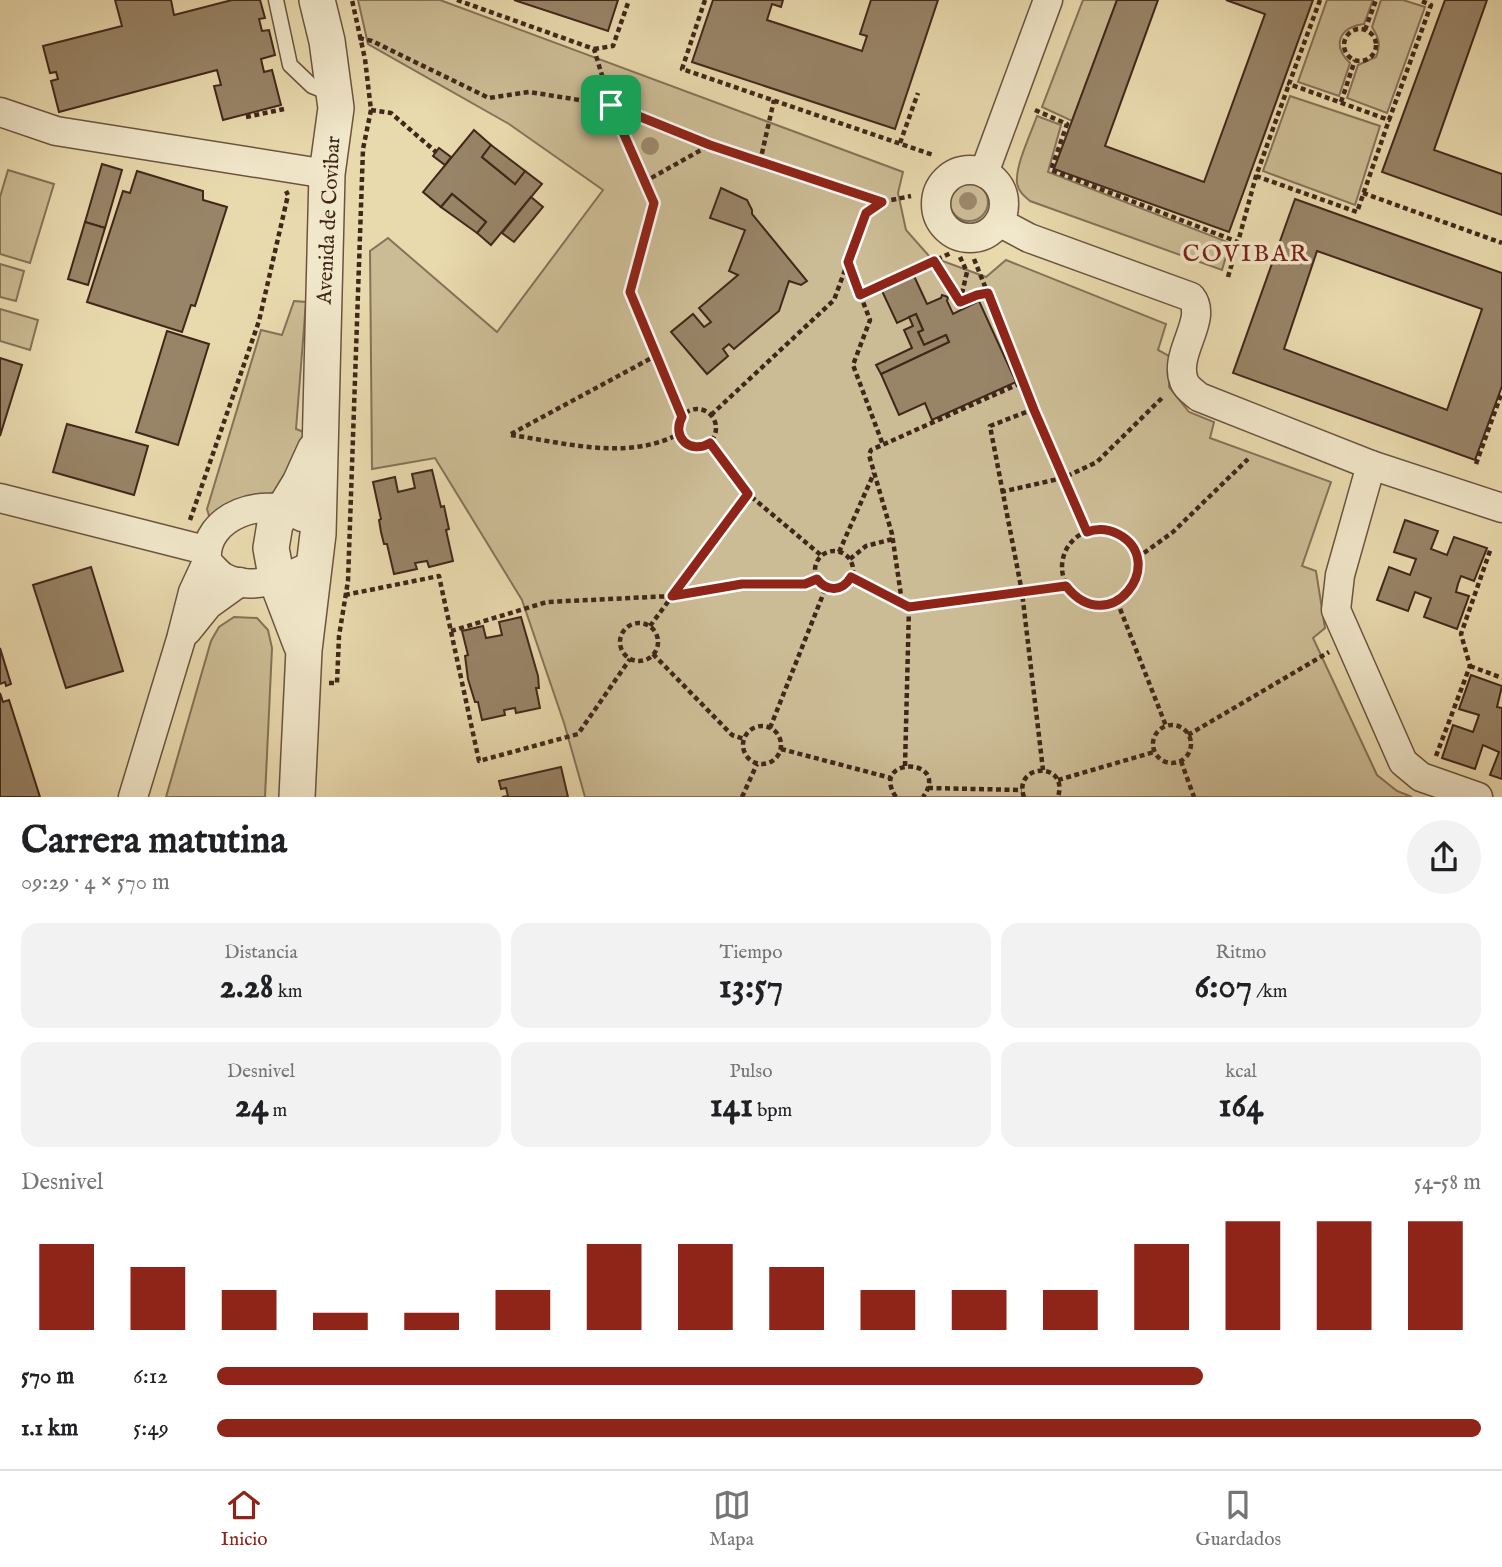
<!DOCTYPE html>
<html lang="es">
<meta charset="utf-8">
<style>
:root{--surface:#fff;--page:#f2f2f2;--text:#202124;--muted:#757577;--line:#e0e0e0;--accent:#8f2418}
body{margin:0;font-family:"IM FELL English",serif;background:var(--page);color:var(--text);height:100vh;display:flex;flex-direction:column;font-size:26px;white-space:nowrap}
*{box-sizing:border-box;margin:0}
p{font-size:23px;color:var(--muted)}
.icon{flex:none;width:38px;height:38px;fill:none;stroke:currentColor;stroke-width:2;stroke-linecap:round;stroke-linejoin:round}
.map{position:relative;height:797px;overflow:hidden}
.details{display:flex;flex-direction:column;background:var(--surface);flex:1}
.details>*{flex:none}
.pin{position:absolute;display:grid;place-items:center;width:60px;height:60px;color:#fff;margin:-30px;border-radius:14px;box-shadow:0 4px 10px #0006}
.round{display:grid;place-items:center;flex:none;width:74px;height:74px;border-radius:37px;background:var(--page)}
.summary{display:flex;align-items:center;justify-content:space-between;height:119px;padding:0 21px}
h1{font-size:38px;font-weight:700;line-height:52px}
.stats{display:grid;grid-template-columns:repeat(3,1fr);gap:10px;height:119px;padding:7px 21px}
.stats div{display:grid;align-content:center;border-radius:18px;background:var(--page);text-align:center}
.stats b{font-size:35px;font-weight:700}
.stats small{font-size:19px;font-weight:400}
.stats p{font-size:19px}
.chart{height:196px;padding:14px 21px}
.chart p{display:flex;justify-content:space-between}
.chart svg{width:100%;height:126px;margin-top:7px;stroke:var(--accent);stroke-width:6}
ul{padding:0 21px;list-style:none;font-size:23px}
li{display:grid;grid-template-columns:112px 84px 1fr;align-items:center;height:52px}
li i{height:18px;border-radius:9px;background:var(--accent)}
.tabs{display:flex;justify-content:space-around;align-items:center;height:98px;border-top:2px solid var(--line);background:var(--surface);font-size:19px;color:var(--muted)}
.tabs a{display:grid;justify-items:center;gap:4px}
.tabs .current{color:var(--accent)}
.map>svg:first-child{display:block}
.green{fill:#ccbc95;stroke:#867258;stroke-width:2}
.building{fill:#988467;stroke:#41271a;stroke-width:2;fill-rule:evenodd}
.lines{fill:none;stroke-linecap:round;stroke-linejoin:round}
.service-casing{stroke:#6b543f;stroke-width:17}
.minor-casing{stroke:#6b543f;stroke-width:31}
.tertiary-casing{stroke:#6b543f;stroke-width:38}
.path{stroke:#41271a;stroke-width:4.5;stroke-dasharray:5 3.5;stroke-linecap:butt}
.service{stroke:#f1e7ca;stroke-width:14}
.minor{stroke:#f1e7ca;stroke-width:28}
.tertiary{stroke:#f1e7ca;stroke-width:35}
.tree{fill:#9c886a}
.route-casing{stroke:#fff;stroke-width:14}
.route{stroke:#8f2418;stroke-width:9}
.labels{text-anchor:middle;stroke-width:7;stroke-linejoin:round;paint-order:stroke}
.street-label{font-size:21px;fill:#41271a;stroke:#f1e7ca}
.quarter-label{font-size:24px;letter-spacing:2px;fill:#7a1f14;stroke:#f1e7ca}
</style>
<div class="map">
<svg width="1502" height="797" viewBox="0 0 1502 797">
<rect width="100%" height="100%" fill="#e9daae"/>
<filter id="stains"><feTurbulence type="fractalNoise" baseFrequency=".00286" numOctaves="4"/><feColorMatrix values="0 0 0 0 .2 0 0 0 0 .09 0 0 0 0 .02 0 0 0 .5 -.17"/></filter>
<radialGradient id="worn" r=".72"><stop offset=".6" stop-color="#630" stop-opacity="0"/><stop offset="1" stop-color="#630" stop-opacity=".3"/></radialGradient>
<g class="green">
<path d="M358 0H440L903 172 898 193 906 230 929 256 986 277 1006 260 1166 324 1158 350 1171 357 1169 387 1189 412 1214 422 1210 438 1331 482 1302 566 1316 571 1325 628 1313 638 1377 775 1397 791 1412 797H585L564 723 522 600 435 458 372 469 370 251 388 238 497 332 603 190 509 124 368 44Z"/>
<path d="M1083 0H1117L1072 121 1042 107Z"/>
<path d="M1327 0H1373L1364 24C1340 27 1331 45 1350 63L1339 96 1298 82Z"/>
<path d="M1381 0H1403L1425 7 1387 113 1347 98 1358 65 1376 57C1381 45 1379 38 1372 27Z"/>
<path d="M1290 96 1380 126 1355 205 1263 171Z"/>
<path d="M1037 116 1061 125 1048 172 1230 243 1222 270 1030 201C1024 196 1018 191 1017 183 1015 166 1031 133 1037 116Z"/>
<path d="M8 170 54 184 30 263 0 254V197Z"/>
<circle cx="969" cy="202" r="19"/>
<path d="M0 264 24 271 16 301 0 297Z"/>
<path d="M294 301 306 302 296 429 304 432 298 467 286 487 210 519 207 509 261 330 282 335Z"/>
<path d="M0 309 38 320 30 350 0 341Z"/>
<path d="M234 617 257 618 268 630 272 648 265 797H166L211 641 219 627Z"/>
</g>
<g class="building">
<path d="M115 0H171L174 15 232 0H260L265 18 259 19 262 31 269 30 275 55 261 59 264 72 272 70 281 105 223 120 214 86 221 85 217 70 59 112 51 81 58 79 56 72 50 73 43 46 122 26Z"/>
<path d="M514 0H618L608 31Z"/>
<path d="M713 0H783L781 7 772 4 767 20 862 51 867 36 860 34 871 0H938L895 129 692 62Z"/>
<path d="M1117 0H1158L1105 146 1204 182 1265 14 1226 0H1313L1229 232 1054 169Z"/>
<path d="M1445 0H1487L1434 150 1502 174V215L1382 172Z"/>
<path d="M474 130 491 145 482 157 515 184 525 171 542 184 491 245 477 233 486 222 452 194 441 207 423 192Z"/>
<path d="M491 145 525 171 515 184 482 157Z"/>
<path d="M439 148 451 157 445 165 433 156Z"/>
<path d="M102 164 122 170 105 228 85 222Z"/>
<path d="M137 171 203 191V200L227 207 195 306 191 305 182 332 87 302 123 191 130 193Z"/>
<path d="M721 188 747 200 752 210V214L807 281 801 285 789 281 779 311 734 349 729 344 723 349 728 356 707 374 671 332 693 314 704 327 711 322 699 308 738 275 729 271 745 230 710 218Z"/>
<path d="M452 194 486 222 477 233 441 207Z"/>
<path d="M531 197 543 207 514 242 502 233Z"/>
<path d="M1295 199 1502 273V386L1475 460 1233 373ZM1317 251 1482 309 1447 410 1284 349Z"/>
<path d="M85 222 105 228 88 285 68 279Z"/>
<path d="M914 276 927 304 941 298 942 295 948 297 947 301 953 314 979 301 1016 382 932 420 925 403 899 415 881 374 949 342 946 335 924 345 918 332 923 330 916 314 897 323 882 291Z"/>
<path d="M916 314 923 330 918 332 924 345 946 335 949 342 881 374 876 365 912 348 904 330 913 326 909 317Z"/>
<path d="M167 331 209 344 178 445 136 432Z"/>
<path d="M0 358 22 365 0 436Z"/>
<path d="M67 424 148 446 134 495 53 472Z"/>
<path d="M432 470 441 507 444 506 449 529 446 530 453 561 429 567 427 561 415 563 417 569 394 574 387 544H384L381 532 379 520 381 519 373 482 395 477 398 492 415 488 412 474Z"/>
<path d="M1405 520 1438 531 1431 549 1447 555 1454 537 1487 548 1474 581 1461 576 1458 584 1456 592 1469 596 1457 629 1424 617 1431 598 1415 592 1408 611 1377 600 1389 567 1410 575 1416 559 1394 552Z"/>
<path d="M91 567 123 671 66 688 33 585Z"/>
<path d="M521 617 538 676 539 688H536L540 708 516 713 515 708 504 710 505 715 482 720 478 702H475L468 679 465 656 468 655 462 631 483 626 486 638 502 635 499 622Z"/>
<path d="M0 648 11 684 6 686 5 682 0 684Z"/>
<path d="M1471 675 1502 686 1497 707 1502 708V779L1490 775 1499 752 1483 745 1475 769 1442 758 1453 725 1473 732 1479 715 1459 709Z"/>
<path d="M0 693 3 702 9 700 40 797H0Z"/>
<path d="M561 767 568 797H502L508 796 506 788 501 789 499 781Z"/>
</g>
<g class="lines">
<g class="service-casing">
<path id="service" d="M276 0 290 65 312 86 332 94"/>
</g>
<g class="minor-casing">
<g id="minor">
<path d="M0 112 56 131 327 174"/>
<circle cx="970" cy="204" r="34"/>
<path d="M984 173 1048 0"/>
<path d="M999 222 1029 238 1191 297C1209 319 1173 353 1184 381 1186 387 1194 393 1199 397L1371 465 1502 508"/>
<path d="M1371 465 1340 575 1336 610 1403 762 1421 777 1478 797"/>
<path d="M0 498 205 550"/>
<path d="M302 517C267 494 202 515 207 562 212 566 217 573 223 577 249 592 290 578 313 564"/>
<path d="M187 631 208 605 240 582"/>
<path d="M133 797 181 639 193 592 207 562"/>
</g>
</g>
<g class="tertiary-casing">
<g id="tertiary">
<path d="M301 644 277 581 271 548 275 524 300 483 315 450"/>
<path d="M297 797 304 650 318 534 327 174 336 108 327 41 317 0"/>
</g>
</g>
<g class="path">
<path d="M457 0 594 49 611 105 710 145 882 202 911 196"/>
<path d="M705 0 682 69 933 155"/>
<path d="M1320 0 1289 84 1389 120 1431 5 1419 0"/>
<circle cx="1360" cy="45" r="16"/>
<path d="M1365 30 1376 0"/>
<path d="M359 38 372 41 489 98 529 92 611 105 654 203 630 292 682 417"/>
<path d="M594 49 613 46 629 0"/>
<path d="M1341 102 1355 60"/>
<path d="M371 110 391 113 436 152"/>
<path d="M1035 110 1067 124 1051 170 1238 242 1256 176 1289 84"/>
<path d="M246 117 284 109"/>
<path d="M900 143 918 93"/>
<path d="M760 162 774 100"/>
<path d="M1256 176 1357 212 1389 120"/>
<path d="M644 182 710 145"/>
<path d="M1363 193 1502 243"/>
<path d="M974 259 1034 409 990 426 1022 592 1043 770"/>
<path d="M934 261 960 302"/>
<path d="M848 263 870 320 853 365 883 445"/>
<path d="M1228 277 1238 242"/>
<path d="M860 295 951 253"/>
<path d="M960 302 967 272 960 257"/>
<path d="M963 309 960 302 977 295 987 293"/>
<path d="M1034 409 1087 532"/>
<circle cx="697" cy="428" r="19"/>
<path d="M711 415 834 300 866 213 881 202"/>
<path d="M511 434 657 355"/>
<path d="M511 435C566 443 627 461 679 434"/>
<path d="M710 443 748 494 822 556"/>
<path d="M1476 464 1502 392"/>
<path d="M1001 492 1063 478 1097 462 1164 396"/>
<path d="M190 520 259 321 288 195 286 191"/>
<circle cx="1100" cy="567" r="38"/>
<circle cx="834" cy="570" r="19"/>
<path d="M839 552 874 473"/>
<path d="M1137 558 1173 532 1248 459"/>
<path d="M850 559 866 546 893 539"/>
<path d="M851 577 909 607 1066 586"/>
<path d="M345 595 439 576 479 761 578 734 630 659"/>
<path d="M1117 601 1166 726"/>
<path d="M902 602 892 534 869 455 871 450 1023 382"/>
<circle cx="639" cy="642" r="19"/>
<path d="M650 626 748 494"/>
<path d="M451 631 547 602 672 596 742 584H805L817 579"/>
<path d="M653 654 732 735 744 739"/>
<path d="M1470 666 1502 678"/>
<path d="M329 683H337L339 636 348 581 363 149 371 110 365 59 352 0"/>
<circle cx="1172" cy="744" r="19"/>
<circle cx="762" cy="745" r="19"/>
<path d="M770 728 826 587"/>
<path d="M1188 735 1329 652"/>
<path d="M781 749 891 778"/>
<path d="M1436 756 1470 666 1461 634 1491 548"/>
<path d="M1181 761 1194 797"/>
<path d="M905 766 909 607"/>
<path d="M1058 780 1154 752"/>
<path d="M928 788 1022 790"/>
<path d="M742 797 757 764"/>
<path d="M896 797C868 756 952 757 923 797"/>
<path d="M1024 797C1012 764 1069 760 1058 797"/>
</g>
<use href="#service" class="service"/>
<use href="#minor" class="minor"/>
<use href="#tertiary" class="tertiary"/>
</g>
<g class="tree">
<circle cx="650" cy="146" r="9"/>
<circle cx="968" cy="201" r="9"/>
</g>
<g class="lines">
<g class="route-casing">
<path id="route" d="M611 105 710 145 882 202 866 213 848 262 860 295 934 261 960 302 977 295 988 293 1034 410 1087 532C1098 528 1108 529 1118 534 1170 561 1110 642 1066 586L909 607 851 577C842 592 827 592 817 579L805 584H742L672 596 748 494 710 443C690 455 671 437 682 417L630 292 654 203Z"/>
</g>
<use href="#route" class="route"/>
</g>
<g class="labels">
<g class="street-label">
<text transform="translate(328 220) rotate(-87)" y="7">Avenida de Covibar</text>
</g>
<g class="quarter-label">
<text x="1246" y="261">COVIBAR</text>
</g>
</g>
<rect width="100%" height="100%" filter="url(#stains)"/>
<rect width="100%" height="100%" fill="url(#worn)"/>
</svg>
<div class="pin" style="left:611px;top:105px;background:#1e9e55"><svg class="icon" aria-label="arrive" viewBox="0 0 24 24"><path d="M6 21V4h12l-3 4 3 4H6"/></svg></div>
</div>
<section class="details">
<div class="summary"><div><h1>Carrera matutina</h1><p>09:29 · 4 × 570 m</p></div><a class="round"><svg class="icon" aria-label="share" viewBox="0 0 24 24"><path d="M12 15V3M7 8l5-5 5 5M5 13v7h14v-7"/></svg></a></div>
<div class="stats">
<div><p>Distancia</p><b>2.28<small> km</small></b></div>
<div><p>Tiempo</p><b>13:57</b></div>
<div><p>Ritmo</p><b>6:07<small> /km</small></b></div>
</div>
<div class="stats">
<div><p>Desnivel</p><b>24<small> m</small></b></div>
<div><p>Pulso</p><b>141<small> bpm</small></b></div>
<div><p>kcal</p><b>164</b></div>
</div>
<div class="chart"><p><span>Desnivel</span>54–58 m</p>
<svg viewBox="0 0 160 44" preserveAspectRatio="none"><path d="M5 44V14M15 44V22M25 44V30M35 44V38M45 44V38M55 44V30M65 44V14M75 44V14M85 44V22M95 44V30M105 44V30M115 44V30M125 44V14M135 44V6M145 44V6M155 44V6"/></svg>
</div>
<ul>
<li><b>570 m</b>6:12<i style="width:78%"></i></li>
<li><b>1.1 km</b>5:49<i style="width:100%"></i></li>
</ul>
</section>
<nav class="tabs">
<a class="current"><svg class="icon" aria-label="home" viewBox="0 0 24 24"><path d="M3 11l9-7 9 7M6 9v11h12V9"/></svg>Inicio</a>
<a><svg class="icon" aria-label="map" viewBox="0 0 24 24"><path d="M3 6l6-2 6 2 6-2v14l-6 2-6-2-6 2zM9 4v14M15 6v14"/></svg>Mapa</a>
<a><svg class="icon" aria-label="saved" viewBox="0 0 24 24"><path d="M7 4h10v16l-5-4-5 4z"/></svg>Guardados</a>
</nav>
